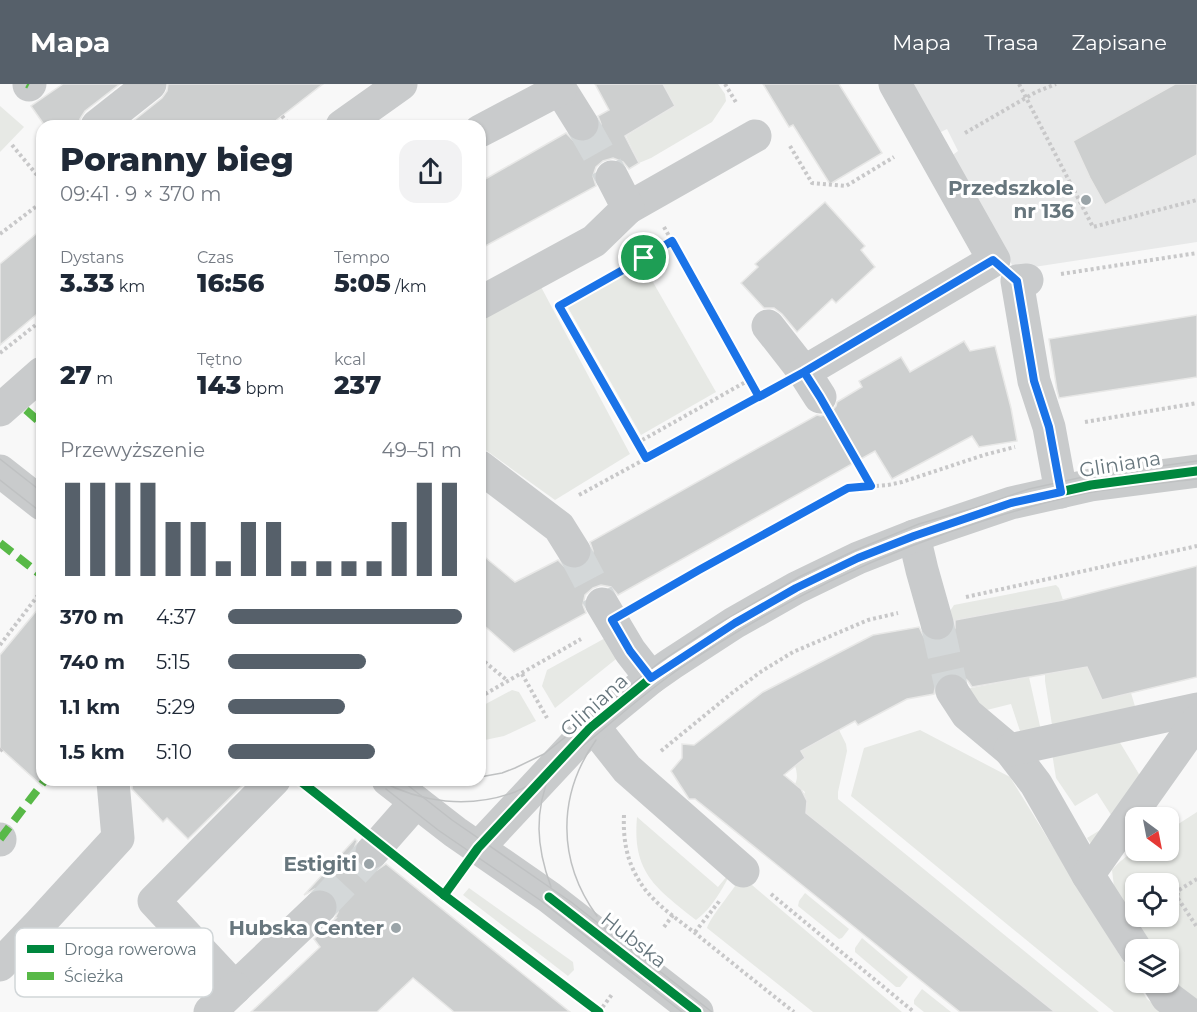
<!DOCTYPE html>
<html lang="pl">
<meta charset="utf-8">
<style>
:root{--surface:#fff;--page:#f2f2f3;--text:#1f2937;--muted:#747a83;--accent:#56606a}
body{margin:0;font-family:Montserrat,sans-serif;background:var(--page);color:var(--text);height:100vh;display:flex;flex-direction:column;font-size:22px;white-space:nowrap}
*{box-sizing:border-box;margin:0}
p{font-size:20px;color:var(--muted)}
.icon{flex:none;width:33px;height:33px;fill:none;stroke:currentColor;stroke-width:2;stroke-linecap:round;stroke-linejoin:round}
.map{position:relative;flex:1;overflow:hidden}
.panel{position:absolute;left:36px;top:36px;width:450px;height:666px;display:flex;flex-direction:column;background:var(--surface);border-radius:18px;box-shadow:0 2px 4px #0004}
.panel>*{flex:none}
.needle{width:39px;rotate:148deg}
.tools{position:absolute;left:1125px;top:723px;display:grid;gap:12px}
.tools a{display:grid;place-items:center;width:54px;height:54px;border-radius:12px;background:var(--surface);box-shadow:0 2px 4px #0004;font-size:30px}
.pin{position:absolute;display:grid;place-items:center;width:51px;height:51px;color:#fff;margin:-26px;border:3px solid #fff;border-radius:50%;box-shadow:0 2px 6px #0007}
.round{display:grid;place-items:center;flex:none;width:63px;height:63px;border-radius:18px;background:var(--page)}
.headline{display:flex;align-items:center;justify-content:space-between;height:102px;padding:0 24px}
h1{font-size:33px;font-weight:800;line-height:45px}
.figures{display:grid;grid-template-columns:repeat(3,1fr);gap:9px;height:102px;padding:6px 24px}
.figures div{display:grid;align-content:center}
.figures b{font-size:26px;font-weight:800}
.figures small{font-size:16px;font-weight:400}
.figures p{font-size:16px}
.chart{height:168px;padding:12px 24px}
.chart p{display:flex;justify-content:space-between}
.chart svg{width:100%;height:108px;margin-top:6px;stroke:var(--accent);stroke-width:6}
ul{padding:0 24px;list-style:none;font-size:20px}
li{display:grid;grid-template-columns:96px 72px 1fr;align-items:center;height:45px}
li i{height:15px;border-radius:8px;background:var(--accent)}
header{display:flex;align-items:center;gap:36px;box-sizing:border-box;height:84px;padding:0 30px;background:var(--accent);color:#fff}
header strong{font-size:28px}
nav{display:flex;gap:33px;margin-inline-start:auto;font-size:21px}
.map>svg:first-child{display:block}
.built{fill:#e8e9e9}
.green{fill:#e7e9e5;fill-rule:evenodd}
.building{fill:#cdcfcf;stroke:#e8e8e7;stroke-width:1.5}
.lines{fill:none;stroke-linecap:round;stroke-linejoin:round}
.minor-tunnel{stroke:#d4d8d9;stroke-width:33;stroke-dasharray:33 16;stroke-linecap:butt}
.path{stroke:#c8c8c9;stroke-width:4;stroke-dasharray:3 3;stroke-linecap:butt}
.minor{stroke:#c9cbcc;stroke-width:33}
.tram{stroke:#bfc1c2;stroke-width:1.5}
.quiet{stroke:#58b947;stroke-width:8;stroke-dasharray:15 8;stroke-linecap:butt}
.cycleway-casing{stroke:#fff;stroke-width:13}
.cycleway{stroke:#00873e;stroke-width:9}
.route-casing{stroke:#fff;stroke-width:12}
.route{stroke:#1a73e8;stroke-width:8}
.poi-dot{fill:#9aa4a8;stroke:#fff;stroke-width:2}
.labels{text-anchor:middle;stroke-width:6;stroke-linejoin:round;paint-order:stroke}
.poi-label{font-size:20px;font-weight:bold;fill:#67767d;stroke:#fff;text-anchor:end}
.street-label{font-size:20px;fill:#67767d;stroke:#fff}
.key{fill:#fff;stroke:#d1d6d8;stroke-width:1.5}
.key-label{font-size:16px;fill:#67767d}
</style>
<header>
<strong>Mapa</strong>
<nav><a>Mapa</a><a>Trasa</a><a>Zapisane</a></nav>
</header>
<div class="map">
<svg width="1197" height="928" viewBox="0 0 1197 928">
<rect width="100%" height="100%" fill="#f8f8f8"/>
<path class="built" d="M908 0H1197V158L1015 186 950 73 958 67 947 45 937 50Z"/>
<g class="green">
<path d="M663 0H718L725 10 726 17 712 38 651 74 639 79 626 52 675 22Z"/>
<path d="M0 22 24 43 0 68Z"/>
<path d="M642 179 716 308 641 351 567 222Z"/>
<path d="M540 201 630 370 555 416 480 362V234Z"/>
<path d="M1056 501 1059 504 1063 516 951 537 950 527 954 521Z"/>
<path d="M609 552 616 575 555 624 542 602 547 586Z"/>
<path d="M1087 583 1102 616 1131 609 1137 629 1053 647 1045 597V590Z"/>
<path d="M1029 593 1042 651 1022 653 1011 620 983 627 966 605Z"/>
<path d="M512 606 519 608 536 637 504 652 480 657V623Z"/>
<path d="M839 646 846 660 847 667 838 708V715L1099 928H1054L806 729 807 717 804 710 805 708 795 700C798 695 797 688 795 682L805 674 801 667Z"/>
<path d="M920 646 1010 693 1135 896 1136 898 1137 899 1147 915 1163 928H1114L851 712 864 664Z"/>
<path d="M1119 657 1145 700 1097 769 1087 754 1115 737 1097 709 1075 722 1056 694 1052 669Z"/>
<path d="M1197 728V919L1168 894V866L1152 865 1114 803 1112 786C1133 763 1139 767 1168 766L1169 746ZM1136 800H1168V832H1136Z"/>
<path d="M637 733 718 803 733 785C723 803 713 824 696 836 656 804 632 789 637 733Z"/>
<path d="M737 799H747L752 801 902 928H813L707 844C710 834 730 810 737 799Z"/>
<path d="M469 804 573 878 574 886 568 892 463 811Z"/>
<path d="M805 809 849 845 842 854 839 855 798 822 799 817Z"/>
<path d="M862 854 908 893 900 903H896L855 868V864Z"/>
<path d="M922 905 951 928H924L914 920V916Z"/>
</g>
<g class="building">
<path d="M63 0H120L85 27 80 35 79 42H45L31 22Z"/>
<path d="M168 0H323L269 42H127L162 14 167 7Z"/>
<path d="M595 0H663L675 22 625 52 639 79 629 85 623 78 613 74 603 77 596 83 593 92 596 102 480 165V98L566 49 574 57 583 59 592 56 599 48 601 40 598 32 609 26Z"/>
<path d="M763 0H839L882 69 830 100 793 41 789 43Z"/>
<path d="M1175 0H1197V71L1105 121 1090 94 1073 57Z"/>
<path d="M825 118 865 162 861 166 875 183 836 219 832 215 797 248 782 230 774 224H764L741 199 758 183 755 180Z"/>
<path d="M42 145V226L0 261V180Z"/>
<path d="M1197 231V293L1059 314 1057 306 1049 255Z"/>
<path d="M964 257 970 267 995 262 1011 324 1017 357 979 363 972 352 892 395 875 367 618 511 611 503 601 501 593 504 585 511 583 521 586 529 514 568 480 538V469L515 498 558 476 566 484 574 486 583 483 591 475 593 467 590 458 817 331 821 332 830 329 836 322 837 318 862 303 859 297 901 273 910 288Z"/>
<path d="M1197 482V593L1102 616 1087 583 972 603 968 597 961 591 950 588 941 592 936 598 934 610 907 615 858 641 855 637 801 667 805 674 784 691 801 705 807 717 806 729 1055 928H960L695 715H689L671 687 682 674V660L694 661 763 608 873 551 919 543 924 553 933 557H942L951 552 955 544V536L1063 516Z"/>
<path d="M42 520V702L0 664V571Z"/>
<path d="M133 696H248L188 755 167 734 163 738 132 705Z"/>
<path d="M355 755 357 757 354 765V773L360 782 368 786H377L386 780 570 928H454L413 894 377 928H251L320 863 314 855 336 834H335L338 828V818L333 810 325 805H315L304 811Z"/>
</g>
<g class="lines">
<g class="minor-tunnel">
<path d="M582 40 612 93"/>
<path d="M574 467 602 520"/>
<path d="M937 539 952 607"/>
<path d="M320 823 372 768"/>
</g>
<g class="path">
<path d="M725 0 737 20"/>
<path d="M1019 0 1093 143 1197 116"/>
<path d="M282 32 290 42"/>
<path d="M965 49 1036 8 1056 0"/>
<path d="M12 61 42 97"/>
<path d="M790 62 812 99 846 102 894 73"/>
<path d="M664 143 759 313"/>
<path d="M0 150 42 118"/>
<path d="M1061 190 1197 169"/>
<path d="M0 269 42 236"/>
<path d="M1085 338 1197 319"/>
<path d="M837 343 871 402"/>
<path d="M637 359 749 296"/>
<path d="M646 374 559 222 672 157"/>
<path d="M579 411 772 306"/>
<path d="M966 513 1197 462"/>
<path d="M642 519 699 486 848 404 888 401 902 398 984 371 1015 363"/>
<path d="M0 561 39 510"/>
<path d="M480 574 508 597"/>
<path d="M522 590 547 634"/>
<path d="M480 613 581 555"/>
<path d="M0 667 2 665"/>
<path d="M661 667 732 609 762 587 793 568 868 536 898 529"/>
<path d="M624 731C623 753 626 774 637 793 650 818 678 835 700 853 731 878 762 903 794 928"/>
<path d="M1197 795 1179 806 1177 813 1197 843"/>
<path d="M771 810 914 928"/>
<path d="M664 843 673 831"/>
<path d="M695 848 721 815"/>
<path d="M65 864 93 890"/>
<path d="M599 928 613 909"/>
</g>
<g class="minor">
<path d="M557 0 582 40"/>
<path d="M29 1 30 0"/>
<path d="M97 42 150 0"/>
<path d="M342 42 401 0"/>
<path d="M480 47 560 5"/>
<path d="M628 124 755 52"/>
<path d="M1027 196 1017 197 1034 297 1049 343 1061 408"/>
<path d="M480 219 594 157 628 124 612 93"/>
<path d="M768 242 804 288 820 313"/>
<path d="M804 288 994 176 895 0"/>
<path d="M0 326 42 289"/>
<path d="M480 383 559 443 574 467"/>
<path d="M0 387 42 420"/>
<path d="M914 452 922 486 937 539"/>
<path d="M602 520 630 567 651 594"/>
<path d="M952 607 967 630 1010 666 1036 700 1088 791 1136 866"/>
<path d="M593 642 627 685 743 787"/>
<path d="M1010 666 1197 625"/>
<path d="M274 696 154 817 235 904 320 823"/>
<path d="M388 696 455 748 549 813 697 928"/>
<path d="M0 755V756"/>
<path d="M478 764 590 644 651 594 671 580 734 539 796 504 858 474 914 452 1011 419 1091 401 1197 387"/>
<path d="M372 768 416 718"/>
<path d="M1088 791 1197 637"/>
<path d="M0 881 39 840 118 754 113 698 114 696"/>
<path d="M1158 898 1167 913 1187 928"/>
<path d="M210 928 235 904"/>
</g>
<g class="tram">
<path d="M0 375 42 408"/>
<path d="M0 396 42 429"/>
<path d="M596 656C557 711 557 777 597 832"/>
<path d="M480 693 502 689 515 684 544 670 660 578 708 546 799 493 856 466 919 440 974 424 1029 405 1083 393 1197 377"/>
<path d="M379 696C421 719 469 725 515 708 539 698 559 681 579 665 613 638 646 607 682 583 780 517 878 469 992 434 1025 424 1059 414 1093 408 1128 402 1162 399 1197 395"/>
<path d="M401 696 452 736 571 818 712 928"/>
<path d="M386 705 438 746 540 816 682 928"/>
<path d="M551 803C536 762 534 728 551 687"/>
</g>
<g class="quiet">
<path d="M27 0 29 1"/>
<path d="M26 326 42 340"/>
<path d="M0 459 42 492"/>
<path d="M0 755 45 696"/>
</g>
<g class="cycleway-casing">
<g id="cycleway">
<path d="M299 696 444 811 599 928"/>
<path d="M444 811 478 764 590 644 651 594 671 580 734 539 796 504 858 474 914 452 1011 419 1091 401 1197 387"/>
<path d="M549 813 697 928"/>
</g>
</g>
<use href="#cycleway" class="cycleway"/>
</g>
<g class="lines">
<g class="route-casing">
<path id="route" d="M644 174 672 157 759 313 804 288 820 313 871 402 848 404 699 486 612 536 630 567 651 594 735 539 796 504 858 474 914 452 1011 419 1061 408 1049 343 1034 297 1017 197 993 176 804 288 646 374 559 222 644 174"/>
</g>
<use href="#route" class="route"/>
</g>
<g class="poi-dot">
<circle cx="1086" cy="116" r="6"/>
<circle cx="369" cy="780" r="6"/>
<circle cx="396" cy="844" r="6"/>
</g>
<g class="labels">
<g class="poi-label">
<text x="1074" y="111">Przedszkole<tspan x="1074" dy="23">nr 136</tspan></text>
<text x="357" y="787">Estigiti</text>
<text x="384" y="851">Hubska Center</text>
</g>
<g class="street-label">
<text transform="translate(1120 380) rotate(-9)" y="7">Gliniana</text>
<text transform="translate(594 621) rotate(-42)" y="7">Gliniana</text>
<text transform="translate(634 856) rotate(38)" y="7">Hubska</text>
</g>
</g>
<rect x="15" y="844" width="198" height="69" rx="9" class="key"/>
<rect x="27" y="861" width="27" height="8" fill="#00873e"/>
<rect x="27" y="888" width="27" height="8" fill="#58b947"/>
<g class="key-label">
<text x="64" y="871">Droga rowerowa</text>
<text x="64" y="898">Ścieżka</text>
</g>
</svg>
<div class="tools">
<a><svg class="needle" viewBox="-14 -14 28 28"><path d="M0-13l5 13h-10z" fill="#e53935"/><path d="M0 13l5-13h-10z" fill="#747a83"/></svg></a>
<a><svg class="icon" aria-label="locate" viewBox="0 0 24 24"><circle cx="12" cy="12" r="6"/><path d="M12 2v4M12 18v4M2 12h4M18 12h4"/></svg></a>
<a><svg class="icon" aria-label="layers" viewBox="0 0 24 24"><path d="M12 4l9 5-9 5-9-5zM3 14l9 5 9-5"/></svg></a>
</div>
<div class="pin" style="left:644px;top:174px;background:#1e9e55"><svg class="icon" aria-label="arrive" viewBox="0 0 24 24"><path d="M6 21V4h12l-3 4 3 4H6"/></svg></div>
<section class="panel">
<div class="headline"><div><h1>Poranny bieg</h1><p>09:41 · 9 × 370 m</p></div><a class="round"><svg class="icon" aria-label="share" viewBox="0 0 24 24"><path d="M12 15V3M7 8l5-5 5 5M5 13v7h14v-7"/></svg></a></div>
<div class="figures">
<div><p>Dystans</p><b>3.33<small> km</small></b></div>
<div><p>Czas</p><b>16:56</b></div>
<div><p>Tempo</p><b>5:05<small> /km</small></b></div>
</div>
<div class="figures">
<div><b>27<small> m</small></b></div>
<div><p>Tętno</p><b>143<small> bpm</small></b></div>
<div><p>kcal</p><b>237</b></div>
</div>
<div class="chart"><p><span>Przewyższenie</span>49–51 m</p>
<svg viewBox="0 0 160 44" preserveAspectRatio="none"><path d="M5 44V6M15 44V6M25 44V6M35 44V6M45 44V22M55 44V22M65 44V38M75 44V22M85 44V22M95 44V38M105 44V38M115 44V38M125 44V38M135 44V22M145 44V6M155 44V6"/></svg>
</div>
<ul>
<li><b>370 m</b>4:37<i style="width:100%"></i></li>
<li><b>740 m</b>5:15<i style="width:59%"></i></li>
<li><b>1.1 km</b>5:29<i style="width:50%"></i></li>
<li><b>1.5 km</b>5:10<i style="width:63%"></i></li>
</ul>
</section>
</div>
